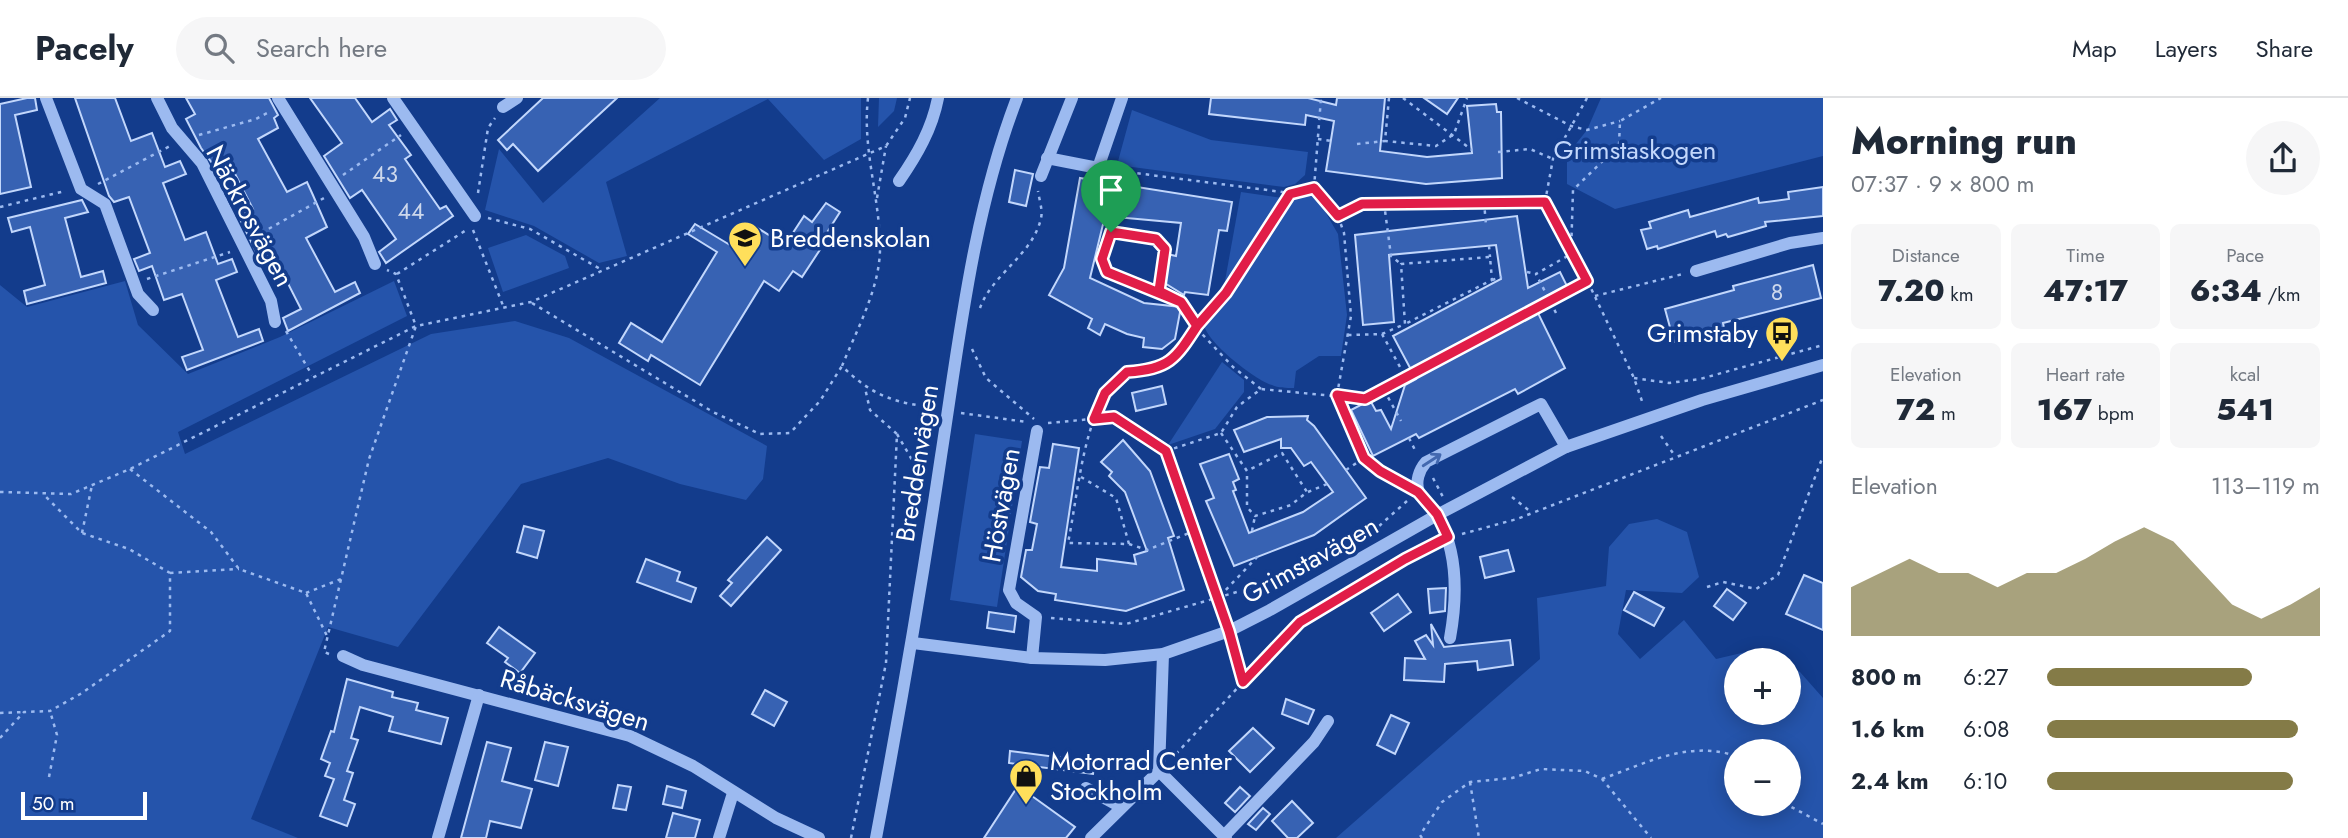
<!DOCTYPE html>
<meta charset="utf-8">
<style>
:root{--surface:#fff;--page:#f6f6f7;--text:#1f2937;--muted:#747a83;--line:#e0e1e3;--accent:#847b47}
body{margin:0;font-family:Jost,sans-serif;background:var(--page);color:var(--text);height:100vh;display:flex;flex-direction:column;font-size:26px;white-space:nowrap}
*{box-sizing:border-box;margin:0}
p{font-size:23px;color:var(--muted)}
.icon{flex:none;width:38px;height:38px;fill:none;stroke:currentColor;stroke-width:2;stroke-linecap:round;stroke-linejoin:round}
.map{position:relative;flex:1;overflow:hidden}
.panel{display:flex;flex-direction:column;background:var(--surface);width:525px}
.panel>*{flex:none}
.tools{position:absolute;left:1724px;top:550px;display:grid;gap:14px}
.tools a{display:grid;place-items:center;width:77px;height:77px;border-radius:50%;background:var(--surface);box-shadow:0 4px 18px #0003;font-size:35px}
.scale{position:absolute;left:21px;bottom:18px;width:126px;box-sizing:border-box;padding-left:7px;border:4px solid #fff;border-top:0;font-size:19px;line-height:24px;white-space:nowrap;color:#fff;-webkit-text-stroke:5px #133c8c;paint-order:stroke}
.pin{position:absolute;display:grid;place-items:center;width:60px;height:60px;color:#fff;margin:-72px -30px;border-radius:50% 50% 50% 0;rotate:-45deg;box-shadow:0 0 7px #0007}
.pin .icon{rotate:45deg}
.round{display:grid;place-items:center;flex:none;width:74px;height:74px;border-radius:37px;background:var(--page)}
.headline{display:flex;align-items:center;justify-content:space-between;height:119px;padding:0 28px}
h1{font-size:38px;font-weight:800;line-height:52px}
.stats{display:grid;grid-template-columns:repeat(3,1fr);gap:10px;height:119px;padding:7px 28px}
.stats div{display:grid;align-content:center;border-radius:10px;background:var(--page);text-align:center}
.stats b{font-size:30px;font-weight:800}
.stats small{font-size:19px;font-weight:400}
.stats p{font-size:19px}
.chart{height:196px;padding:14px 28px}
.chart p{display:flex;justify-content:space-between}
.chart svg{width:100%;height:126px;margin-top:7px;fill:var(--accent);opacity:.7}
ul{padding:0 28px;list-style:none;font-size:23px}
li{display:grid;grid-template-columns:112px 84px 1fr;align-items:center;height:52px}
li i{height:18px;border-radius:9px;background:var(--accent)}
header{display:flex;align-items:center;gap:42px;box-sizing:border-box;height:98px;padding:0 35px;background:var(--surface);border-bottom:2px solid var(--line)}
header strong{font-size:33px}
nav{display:flex;gap:38px;margin-inline-start:auto;font-size:24px}
.search{width:490px;height:63px;background:var(--page);display:flex;align-items:center;gap:18px;box-sizing:border-box;padding:0 24px;border-radius:38px;color:var(--muted);font-size:26px}
main{display:flex;flex:1;min-height:0}
.map>svg:first-child{display:block}
.green{fill:#2554ab;fill-rule:evenodd}
.building{fill:#3762b3;stroke:#c2d7fc;stroke-width:2}
.lines{fill:none;stroke-linecap:round;stroke-linejoin:round}
.path{stroke:#9cbaf0;stroke-width:2.5;stroke-dasharray:3.5 5;stroke-linecap:butt}
.minor{stroke:#9cbaf0;stroke-width:12}
.oneway{stroke:#4368af}
.route-casing{stroke:#fff;stroke-width:14}
.route{stroke:#e11d48;stroke-width:9}
.labels{text-anchor:middle;stroke-width:7;stroke-linejoin:round;paint-order:stroke}
.number-label{font-size:23px;fill:#cdd8ec}
.park-label{font-size:26px;fill:#c2d7fc;stroke:#133c8c}
.street-label{font-size:26px;fill:#fff;stroke:#133c8c}
.poi-label{font-size:26px;fill:#fff;stroke:#133c8c;text-anchor:start}
</style>
<header>
<strong>Pacely</strong>
<div class="search"><svg class="icon" aria-label="search" viewBox="0 0 24 24"><circle cx="10" cy="10" r="6"/><path d="M15 15l6 6"/></svg>Search here</div>
<nav><a>Map</a><a>Layers</a><a>Share</a></nav>
</header>
<main>
<div class="map">
<svg width="1823" height="740" viewBox="0 0 1823 740">
<rect width="100%" height="100%" fill="#133c8c"/>
<g class="green">
<path d="M660 0H861V41L824 62 768 1 606 84 627 158 599 165 534 128 485 112 499 51 543 105Z"/>
<path d="M879 0H897L894 13 878 29Z"/>
<path d="M1601 0H1823V58L1615 111 1567 86V57L1587 32Z"/>
<path d="M1132 12 1211 42 1308 54 1305 77 1295 86 1284 89 1117 67Z"/>
<path d="M1241 94 1283 100 1223 194Z"/>
<path d="M1315 96 1338 136 1347 217 1341 258H1319L1296 273 1294 290C1286 290 1278 290 1272 287 1255 282 1205 243 1204 226L1234 191 1294 98Z"/>
<path d="M526 137 565 158 569 170 503 194 488 150Z"/>
<path d="M125 183 138 227 188 276 280 239 394 183 407 218 178 334 185 356 431 236 515 223 569 240 767 348 763 381 746 402 680 386 608 360 521 386 398 549 328 529 251 721 298 740H0V187L27 209Z"/>
<path d="M1222 264 1244 282V294L1215 331 1168 347Z"/>
<path d="M975 336 1022 343 997 509 950 502Z"/>
<path d="M1657 421 1687 434 1699 479 1682 495 1626 492 1618 536 1640 561 1684 522 1716 561 1750 553 1770 562H1736V614H1788L1789 569 1800 574 1823 600V740H1336L1540 561 1537 500 1606 488 1609 449 1629 426ZM1736 653H1788V705H1736Z"/>
</g>
<g class="building">
<path d="M27 0H35L37 12 15 17 31 89 0 96V6Z"/>
<path d="M75 0H115L131 43 152 35 165 69 180 63 186 76 163 85 185 142 206 134 218 166 232 161 237 174 216 182 238 239 259 231 263 243 187 272 182 259 203 252 182 196 164 202 152 168 139 173 134 161 150 155 129 99 114 104 109 98Z"/>
<path d="M186 0H269L278 17 274 20 278 30 258 41 287 94 307 84 312 95 327 129 306 140 335 194 355 184 360 195 288 233 283 220 301 211 274 158 261 164 239 119 253 111 226 58 212 65 201 50 186 21 195 16Z"/>
<path d="M310 0H355L372 24 390 11 397 22 389 27 411 57 405 61 440 111 446 108 453 118 386 165 379 154 396 141 362 92 350 100 324 58 342 45Z"/>
<path d="M543 0H617L538 73 513 46 507 52 498 42Z"/>
<path d="M1211 0H1308L1336 7 1337 0H1385L1380 53 1427 59 1472 55 1467 8 1496 6 1497 14H1501L1502 80 1426 86 1326 73 1334 23 1306 17 1305 27 1209 16Z"/>
<path d="M1424 0H1458L1447 16Z"/>
<path d="M1015 72 1033 76 1026 108 1009 104Z"/>
<path d="M1080 80 1232 104 1227 133 1219 132 1208 197 1185 194 1184 197 1163 184 1167 156 1176 158 1181 125 1105 118 1090 180 1144 205 1181 209 1175 241 1162 251 1143 249 1144 240 1127 236 1105 226 1100 237 1088 230 1092 221 1049 197 1064 170Z"/>
<path d="M1823 89V118L1765 124 1766 128 1728 139 1726 136 1717 139 1715 133 1658 151 1657 148 1647 151 1641 132 1651 130 1649 124 1688 112 1690 119 1758 100 1759 105 1789 101 1788 94Z"/>
<path d="M82 102 88 114 65 120 81 179 103 173 106 185 27 206 24 193 45 187 30 129 12 134 8 120Z"/>
<path d="M826 105 840 114 828 133 831 135 802 179 793 173 779 193 764 183 700 287 651 257 648 263 619 245 631 225 662 244 717 154 688 136 695 126 735 150 751 126 785 147 804 118 812 124Z"/>
<path d="M1517 118 1528 190 1560 174 1567 188 1534 207 1565 270 1518 296 1515 291 1419 340 1416 336 1373 358 1351 312 1370 302 1376 313 1381 312 1391 331 1405 287 1416 281 1393 238 1501 181 1496 147 1389 157 1394 224 1363 227 1355 137Z"/>
<path d="M1813 167 1821 200 1723 225 1724 230 1674 244 1665 211 1734 192 1733 188Z"/>
<path d="M1162 288 1166 306 1136 313 1132 295Z"/>
<path d="M1308 318 1307 322 1314 328 1366 400 1314 437 1234 468 1206 403 1214 400 1200 366 1229 356 1239 381 1233 384 1236 392 1233 393 1249 435 1303 414 1333 394 1311 364 1304 368 1291 350H1281V341L1244 354 1234 332 1267 319Z"/>
<path d="M1123 342 1150 373 1174 438 1168 440 1184 492 1126 513 1055 502 1056 496 1038 493 1021 479 1026 452H1032L1037 426 1030 424 1040 369 1049 370 1053 346 1079 350 1061 469 1097 473V461L1136 466 1134 457 1147 453 1125 394 1109 378 1112 374 1101 364Z"/>
<path d="M524 428 544 433 537 460 517 454Z"/>
<path d="M767 439 781 452 731 508 720 498 732 485 728 482Z"/>
<path d="M1508 452 1514 473 1485 480 1480 459Z"/>
<path d="M646 461 680 474 677 483 696 490 691 504 637 484Z"/>
<path d="M1804 477 1823 485V532L1786 516Z"/>
<path d="M1446 490 1445 513 1430 515 1428 491Z"/>
<path d="M1727 491 1746 505 1733 522 1714 508Z"/>
<path d="M1634 494 1664 510 1654 528 1624 512Z"/>
<path d="M1398 496 1411 514 1384 533 1371 515Z"/>
<path d="M989 514 1016 518 1014 534 987 530Z"/>
<path d="M1431 526 1444 549 1510 542 1513 567 1478 572 1477 563 1445 566 1444 584 1404 582 1405 560 1425 561 1415 543 1426 537 1433 547Z"/>
<path d="M499 529 535 555 520 575 505 564 508 560 487 545Z"/>
<path d="M347 581 393 594 392 599 418 605 416 612 448 620 441 646 389 633 393 619 360 609 351 640 358 642 347 673 353 675 344 702 355 706 347 728 320 718 334 681 325 678 330 665 321 661 331 633 334 634Z"/>
<path d="M765 592 787 604 774 628 752 616Z"/>
<path d="M1286 601 1314 612 1308 626 1282 616Z"/>
<path d="M1391 617 1409 625 1395 656 1377 647Z"/>
<path d="M1253 630 1274 650 1250 674 1229 653Z"/>
<path d="M487 644 511 650 502 683 532 691 521 730 490 723 486 740H461Z"/>
<path d="M545 644 568 649 558 688 535 682Z"/>
<path d="M1010 653 1095 664 1093 676 1009 665Z"/>
<path d="M618 687 631 689 626 712 613 710Z"/>
<path d="M667 688 686 693 682 710 663 706Z"/>
<path d="M1018 688 1075 729 1066 740H984Z"/>
<path d="M1240 689 1250 698 1235 714 1225 705Z"/>
<path d="M1292 703 1313 725 1297 740H1288L1272 723Z"/>
<path d="M1263 710 1270 716 1256 732 1248 726Z"/>
<path d="M673 715 700 722 695 740H666Z"/>
</g>
<g class="lines">
<g class="path">
<path d="M868 0C862 51 880 99 880 150 880 190 857 231 842 268 867 293 889 304 925 308"/>
<path d="M1389 0 1385 43 1436 48 1454 36 1467 0"/>
<path d="M1403 0 1472 52"/>
<path d="M1517 0 1571 28 1587 32 1620 23"/>
<path d="M1587 0 1553 61 1545 104 1587 182 1634 280 1643 306"/>
<path d="M199 37 256 21 269 14"/>
<path d="M1318 41 1331 43"/>
<path d="M1357 46 1385 43"/>
<path d="M1498 54 1530 51 1553 61"/>
<path d="M1112 72 1290 95 1314 90 1338 118 1362 106 1545 104"/>
<path d="M343 77 401 37"/>
<path d="M1112 85 1113 74"/>
<path d="M98 86 170 48"/>
<path d="M1314 90 1321 0"/>
<path d="M478 95 488 30 495 20"/>
<path d="M877 100 886 48"/>
<path d="M1484 104 1486 127"/>
<path d="M1384 105 1391 158 1401 166"/>
<path d="M0 109 65 93"/>
<path d="M1338 118 1344 135 1351 218 1337 297 1364 360 1380 373 1404 386"/>
<path d="M1108 119 1110 134"/>
<path d="M488 120 530 131 602 172"/>
<path d="M473 132 504 210"/>
<path d="M254 139 324 100"/>
<path d="M1489 148 1490 159"/>
<path d="M1527 174 1536 176"/>
<path d="M397 176 468 131"/>
<path d="M147 181 230 154"/>
<path d="M1492 182 1502 179"/>
<path d="M1159 193 1165 151 1156 140 1110 134 1103 161 1107 174 1181 204 1203 237 1233 269 1261 291"/>
<path d="M1595 198 1683 176"/>
<path d="M532 205 713 314 760 336 790 335 820 303 842 268"/>
<path d="M980 210C992 176 1033 157 1041 120 1043 112 1039 101 1038 93"/>
<path d="M1556 215 1536 176 1571 156 1573 92 1619 47 1620 23 1661 0"/>
<path d="M286 233 312 277"/>
<path d="M1382 236 1405 226 1401 166 1490 159 1492 182 1405 226"/>
<path d="M1348 237 1382 236 1406 280"/>
<path d="M972 251 986 280 1034 321"/>
<path d="M1634 280 1669 285 1700 281 1823 247"/>
<path d="M1384 292 1401 323"/>
<path d="M961 315 1027 324"/>
<path d="M1048 325 1114 319 1166 353 1224 519"/>
<path d="M1221 335 1247 373V409L1255 418 1291 407 1307 394 1282 355 1247 373"/>
<path d="M897 336 915 367"/>
<path d="M1661 338 1675 358"/>
<path d="M1409 340 1416 354"/>
<path d="M1166 353 1221 335 1237 309 1261 291 1365 301 1587 182"/>
<path d="M130 371 211 434 239 471 306 495 328 540"/>
<path d="M1346 372 1364 360"/>
<path d="M1081 379 1116 400 1129 446 1068 445C1077 401 1082 336 1105 297 1110 288 1120 281 1127 274L1152 272 1174 262 1197 228 1226 195 1290 95"/>
<path d="M1433 380 1443 399"/>
<path d="M0 394 71 396 130 371 416 228 531 204 886 48 905 20 910 0"/>
<path d="M1308 394 1327 386"/>
<path d="M1512 399 1531 414"/>
<path d="M1252 433 1255 418"/>
<path d="M82 435 92 387"/>
<path d="M1462 436 1517 421 1823 302"/>
<path d="M1129 446 1147 452 1194 433"/>
<path d="M170 475 239 471"/>
<path d="M1707 489 1723 484 1756 491 1778 477 1823 358"/>
<path d="M306 495 341 481"/>
<path d="M1220 498 1259 457"/>
<path d="M1051 520 1126 526 1289 479 1378 429 1407 403"/>
<path d="M1233 546 1243 584 1300 524 1433 447"/>
<path d="M329 556 324 554 369 361 416 228 396 176 387 172"/>
<path d="M0 615 24 614"/>
<path d="M0 640 24 614 50 613 82 595 170 533V475L129 451 82 435 45 398"/>
<path d="M1176 656 1243 584"/>
<path d="M49 679 57 637 50 613"/>
<path d="M1602 681C1646 665 1689 642 1736 658"/>
<path d="M1470 684 1479 740"/>
<path d="M1784 705 1823 726"/>
<path d="M851 740 886 565 897 336 870 312 865 290"/>
<path d="M1422 740 1420 737 1442 704 1470 684 1512 680 1541 671 1585 673 1602 681 1651 740"/>
</g>
<g class="minor">
<path d="M46 0 81 91 105 106 138 196 153 212"/>
<path d="M157 0 172 30 202 65 271 203 275 224"/>
<path d="M278 0 364 139 375 166"/>
<path d="M393 0 475 118"/>
<path d="M503 9 517 0"/>
<path d="M1047 60 1098 70 1122 0"/>
<path d="M1041 78 1072 0"/>
<path d="M899 83C917 57 932 31 938 0"/>
<path d="M1696 173 1790 145 1823 140"/>
<path d="M1450 540C1457 501 1458 456 1439 421 1434 411 1423 404 1419 394 1415 384 1419 372 1426 364L1541 306 1566 349"/>
<path d="M913 545 1032 560 1105 562 1163 556 1229 533 1270 512 1437 417 1566 349 1702 302 1823 267"/>
<path d="M343 558 363 567 630 638 693 668 776 720 819 740"/>
<path d="M1032 560 1036 519 1016 505 1009 492 1037 333"/>
<path d="M1159 673 1226 740"/>
<path d="M1086 690 1121 709"/>
<path d="M1224 738 1314 644 1328 623"/>
<path d="M438 740 479 597"/>
<path d="M719 740 733 695"/>
<path d="M876 740C900 613 922 486 941 358 960 236 973 115 1017 0"/>
<path d="M1091 740 1159 673 1163 556"/>
</g>
</g>
<defs><path id="oneway-shaft" d="M-6 0H5M1.5-3L5.5 0L1.5 3" fill="none" stroke-width="1.6" stroke-linecap="round" stroke-linejoin="round" transform="scale(1.75)"/></defs>
<use class="oneway" href="#oneway-shaft" transform="translate(1432 362) rotate(-33)"/>
<g class="lines">
<g class="route-casing">
<path id="route" d="M1111 134 1102 161 1107 174 1181 204 1197 228C1175 262 1169 271 1127 274L1105 295 1094 321 1114 319 1166 353 1229 533 1243 584 1300 524 1405 461 1448 439 1437 416 1418 394 1380 373 1364 360 1337 297 1365 301 1587 183 1545 104 1362 106 1338 118 1314 90 1290 96 1226 195 1197 228 1181 204 1159 193 1165 151 1156 141 1111 134"/>
</g>
<use href="#route" class="route"/>
</g>
<defs>
<g id="school-pin" transform="scale(1.75)"><path d="M0 17L-7.5 6A9.5 9.5 0 1 1 7.5 6Z" fill="#ffdf5b" stroke="#133c8c"/><path d="M0-5L7-2L0 1L-7-2ZM-4 1L0 2.5L4 1V4Q0 6-4 4Z" fill="#111"/></g>
<g id="bus-pin" transform="scale(1.75)"><path d="M0 17L-7.5 6A9.5 9.5 0 1 1 7.5 6Z" fill="#ffdf5b" stroke="#133c8c"/><path d="M-5-6H5V4H4V6H2V4H-2V6H-4V4H-5ZM-3.5-4V0h7V-4ZM-3.5 1.2v1.5H-2V1.2ZM2 1.2v1.5H3.5V1.2Z" fill="#111"/></g>
<g id="shop-pin" transform="scale(1.75)"><path d="M0 17L-7.5 6A9.5 9.5 0 1 1 7.5 6Z" fill="#ffdf5b" stroke="#133c8c"/><path d="M-5-2.5h2.3a2.7 3.5 0 0 1 5.4 0H5L5.5 6h-11ZM-1.5-2.5h3a1.5 2.3 0 0 0-3 0Z" fill="#111"/></g>
</defs>
<g fill-rule="evenodd">
<use href="#school-pin" x="745" y="140"/>
<use href="#bus-pin" x="1782" y="235"/>
<use href="#shop-pin" x="1026" y="678"/>
</g>
<g class="labels">
<g class="number-label">
<text x="385" y="84">43</text>
<text x="411" y="121">44</text>
<text x="1777" y="202">8</text>
</g>
<g class="park-label">
<text x="1635" y="61">Grimstaskogen</text>
</g>
<g class="street-label">
<text transform="translate(250 118) rotate(62)" y="9">Näckrosvägen</text>
<text transform="translate(917 365) rotate(-81)" y="9">Breddenvägen</text>
<text transform="translate(1001 407) rotate(-80)" y="9">Höstvägen</text>
<text transform="translate(1310 462) rotate(-29)" y="9">Grimstavägen</text>
<text transform="translate(575 602) rotate(17)" y="9">Råbäcksvägen</text>
</g>
<g class="poi-label">
<text x="770" y="149">Breddenskolan</text>
<text x="1758" y="244" text-anchor="end">Grimstaby</text>
<text x="1050" y="672">Motorrad Center<tspan x="1050" dy="30">Stockholm</tspan></text>
</g>
</g>
</svg>
<div class="tools">
<a>+</a>
<a>−</a>
</div>
<div class="scale">50 m</div>
<div class="pin" style="left:1111px;top:134px;background:#1e9e55"><svg class="icon" aria-label="arrive" viewBox="0 0 24 24"><path d="M6 21V4h12l-3 4 3 4H6"/></svg></div>
</div>
<section class="panel">
<div class="headline"><div><h1>Morning run</h1><p>07:37 · 9 × 800 m</p></div><a class="round"><svg class="icon" aria-label="share" viewBox="0 0 24 24"><path d="M12 15V3M7 8l5-5 5 5M5 13v7h14v-7"/></svg></a></div>
<div class="stats">
<div><p>Distance</p><b>7.20<small> km</small></b></div>
<div><p>Time</p><b>47:17</b></div>
<div><p>Pace</p><b>6:34<small> /km</small></b></div>
</div>
<div class="stats">
<div><p>Elevation</p><b>72<small> m</small></b></div>
<div><p>Heart rate</p><b>167<small> bpm</small></b></div>
<div><p>kcal</p><b>541</b></div>
</div>
<div class="chart"><p><span>Elevation</span>113–119 m</p>
<svg viewBox="0 0 160 44" preserveAspectRatio="none"><path d="M0 44V27L10 22L20 17L30 22L40 22L50 27L60 22L70 22L80 17L90 11L100 6L110 11L120 22L130 33L140 38L150 33L160 27V44z"/></svg>
</div>
<ul>
<li><b>800 m</b>6:27<i style="width:75%"></i></li>
<li><b>1.6 km</b>6:08<i style="width:92%"></i></li>
<li><b>2.4 km</b>6:10<i style="width:90%"></i></li>
</ul>
</section>
</main>
